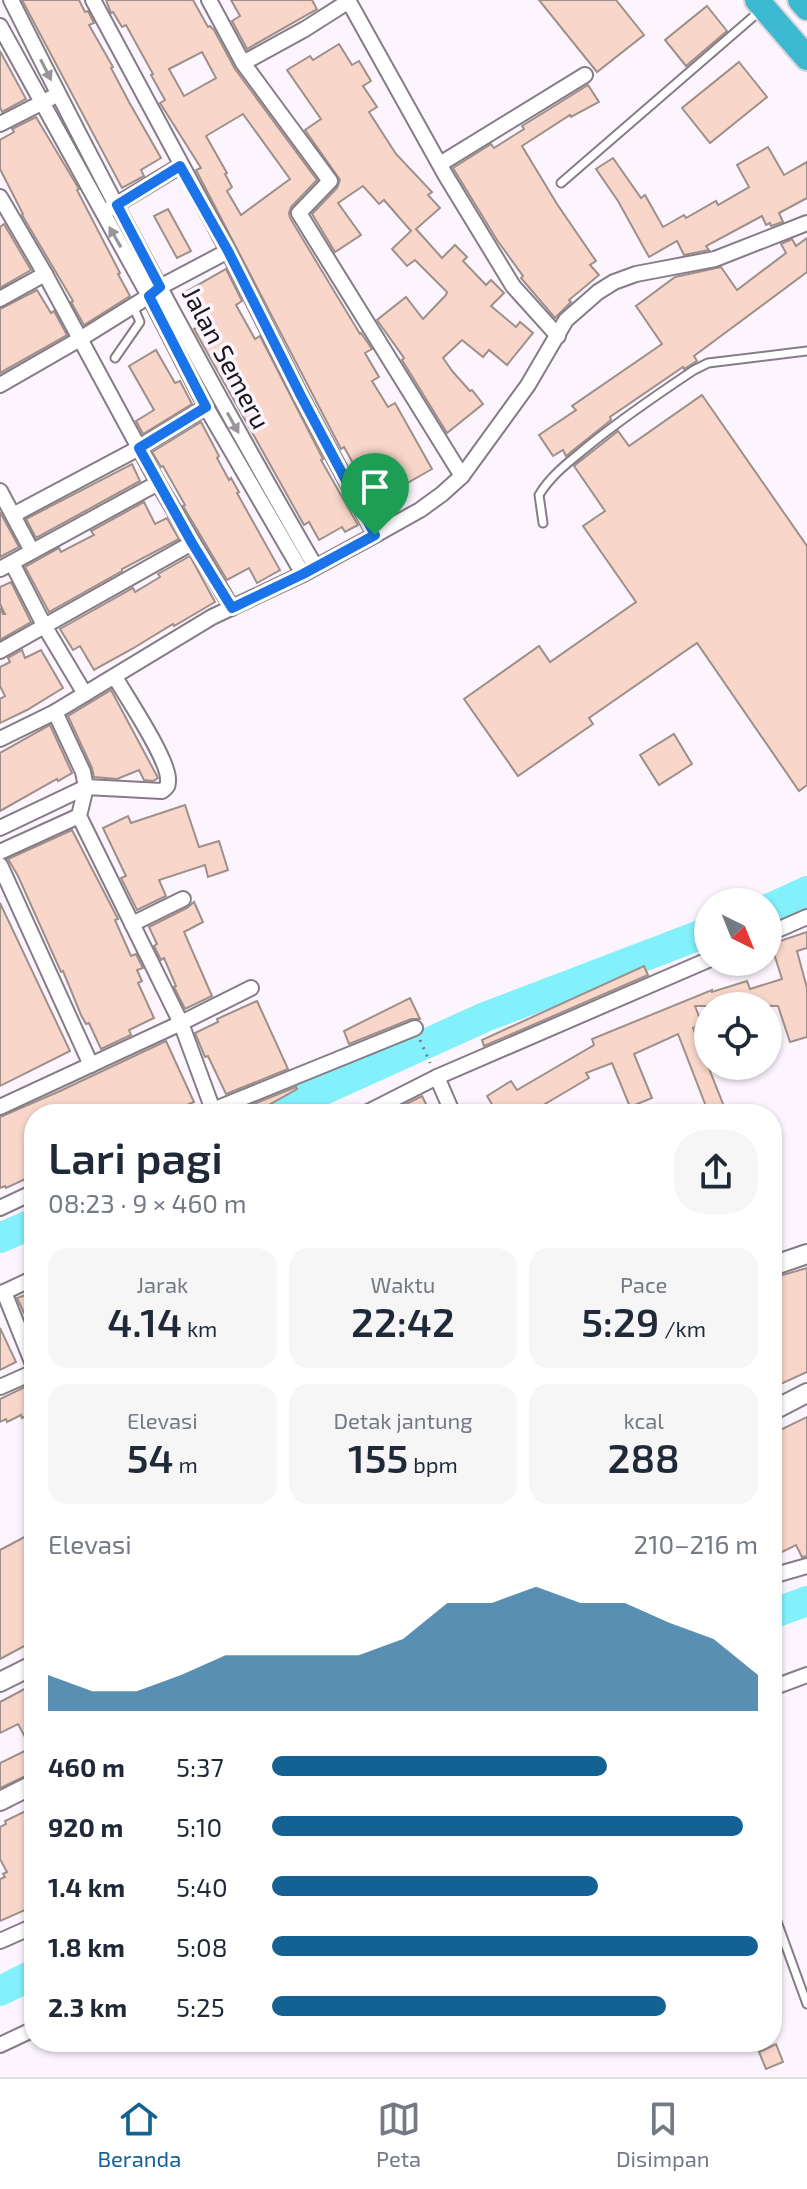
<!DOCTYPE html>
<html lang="id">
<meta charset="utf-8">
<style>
:root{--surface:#fff;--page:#f6f6f7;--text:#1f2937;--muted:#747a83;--line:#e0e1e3;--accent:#146194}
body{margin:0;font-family:"Exo 2",sans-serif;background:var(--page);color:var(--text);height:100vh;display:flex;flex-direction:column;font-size:30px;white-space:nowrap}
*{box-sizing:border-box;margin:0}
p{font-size:26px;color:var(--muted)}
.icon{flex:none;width:44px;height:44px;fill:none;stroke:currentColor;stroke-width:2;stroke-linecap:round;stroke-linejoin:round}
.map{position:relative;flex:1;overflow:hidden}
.panel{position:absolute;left:24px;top:1104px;width:758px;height:948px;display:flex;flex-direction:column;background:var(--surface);border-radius:32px;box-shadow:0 2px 6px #0004}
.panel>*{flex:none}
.needle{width:52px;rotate:137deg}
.tools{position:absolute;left:694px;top:888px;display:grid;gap:16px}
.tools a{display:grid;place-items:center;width:88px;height:88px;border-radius:50%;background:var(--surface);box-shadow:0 2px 6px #0004;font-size:40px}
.pin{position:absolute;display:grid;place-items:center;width:68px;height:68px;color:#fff;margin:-82px -34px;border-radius:50% 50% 50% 0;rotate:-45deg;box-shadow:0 0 8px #0007}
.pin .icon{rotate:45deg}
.round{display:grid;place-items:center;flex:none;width:84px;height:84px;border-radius:32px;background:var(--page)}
.headline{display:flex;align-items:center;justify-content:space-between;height:136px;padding:0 24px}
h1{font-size:44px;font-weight:600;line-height:60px}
.figures{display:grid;grid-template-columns:repeat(3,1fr);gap:12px;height:136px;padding:8px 24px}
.figures div{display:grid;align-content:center;border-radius:20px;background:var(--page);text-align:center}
.figures b{font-size:40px;font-weight:600}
.figures small{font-size:22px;font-weight:400}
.figures p{font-size:22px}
.chart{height:224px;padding:16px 24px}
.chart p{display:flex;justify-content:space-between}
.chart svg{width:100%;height:144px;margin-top:8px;fill:var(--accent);opacity:.7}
ul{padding:0 24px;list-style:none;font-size:26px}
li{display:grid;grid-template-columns:128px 96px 1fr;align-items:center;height:60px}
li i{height:20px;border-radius:10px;background:var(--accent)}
.tab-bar{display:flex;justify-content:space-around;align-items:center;height:112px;border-top:2px solid var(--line);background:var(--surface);font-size:22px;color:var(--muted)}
.tab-bar a{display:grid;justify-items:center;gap:4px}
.tab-bar .selected{color:var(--accent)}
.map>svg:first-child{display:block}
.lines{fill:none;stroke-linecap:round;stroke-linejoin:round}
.river{stroke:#82f1fc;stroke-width:30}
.building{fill:#f8d7ca;stroke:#9e8f8a;stroke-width:2;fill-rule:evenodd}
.service-casing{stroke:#857c87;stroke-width:11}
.minor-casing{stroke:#857c87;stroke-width:18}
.tertiary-casing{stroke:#857c87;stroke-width:22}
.trunk-casing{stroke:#d6d5d6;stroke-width:28}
.path{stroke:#807b81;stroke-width:3;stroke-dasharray:2 6;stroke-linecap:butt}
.service{stroke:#fff;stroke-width:7}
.minor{stroke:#fff;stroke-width:14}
.tertiary{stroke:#fff;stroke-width:18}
.trunk{stroke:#3cb8d0;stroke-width:24}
.oneway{fill:#989698}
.route-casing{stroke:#fff;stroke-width:16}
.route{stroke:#1a73e8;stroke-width:10}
.labels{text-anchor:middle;stroke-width:7;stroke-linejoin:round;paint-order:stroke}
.street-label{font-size:26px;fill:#19161a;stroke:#fcf5fe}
</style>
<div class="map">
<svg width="807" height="2077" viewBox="0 0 807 2077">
<rect width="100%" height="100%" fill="#fcf5fe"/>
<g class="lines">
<g class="river">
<path d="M768 909 807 891"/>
<path d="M270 1114 485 1017 708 932"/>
<path d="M0 1238 34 1223"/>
<path d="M772 1614 807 1601"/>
<path d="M0 1991 34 1974"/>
</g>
</g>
<g class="building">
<path d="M22 0H79L85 12 88 11 94 23 89 25 113 67 111 68 129 102 161 158 141 170 144 176 122 188Z"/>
<path d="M106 0H193L208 27 210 26 214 30 235 69 317 180 291 207 289 213 290 218 360 334 361 333 372 349 365 353 379 377 372 381 388 407 395 403 432 469 392 492 397 501 375 514 359 483 363 481 344 447 341 449 196 170 201 168 160 103 165 100 151 75 153 74 126 25 122 27 113 12 111 13ZM202 52 216 78 184 96 169 69ZM243 114 290 179 241 215 227 191 232 187 225 174 227 173 206 136Z"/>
<path d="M231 0H312L317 9 247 49 232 21 240 16Z"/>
<path d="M539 0H616L644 35 597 72Z"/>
<path d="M707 6 727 31 686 66 665 40Z"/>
<path d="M339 44 352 65 359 61 371 81 363 86 377 107 369 112 396 154 432 192 428 195 440 208 416 229 442 258 455 245 467 257 463 261 486 285 491 280 504 293 491 306 516 327 520 322 533 333 507 365 489 350 483 357 462 340 443 358 453 372 470 391 472 390 483 404 447 433 402 360 404 358 377 320 406 297 423 319 446 295 447 292 415 260 407 266 392 249 411 231 384 200 379 204 363 186 338 203 361 235 335 252 312 214 337 188 340 180 305 130 321 119 287 70 310 56 313 60Z"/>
<path d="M0 51 26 99 2 112 0 107Z"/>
<path d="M739 62 767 97 710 143 682 108Z"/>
<path d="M588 85 599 102 571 117 570 115 522 146 557 204 596 261 590 265 599 275 569 300 571 302 555 318 521 278 523 276 497 240 453 168 491 144 494 148 524 129 522 126Z"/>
<path d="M36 117 79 189 77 190 120 273 118 274 130 296 84 325 71 302 73 301 22 215 23 214 0 169V140L14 132 12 129Z"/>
<path d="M768 147 784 175 807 162V198L779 213 783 222 771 226 770 223 766 225 762 216 706 246 709 250 684 255 677 241 649 257 618 201 596 169 613 158 641 198 645 195 663 227 684 215 686 218 716 201 718 205 749 187 737 165Z"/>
<path d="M168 209 191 251 177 258 154 216Z"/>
<path d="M4 224 31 270 0 288V227Z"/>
<path d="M807 238V272L694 356 697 361 684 369 683 367 610 417 611 420 566 456 563 450 553 456 539 435 576 410 572 406 662 344 636 306 675 277 721 267 737 290 786 253 781 244 792 239 796 246Z"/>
<path d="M226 269 242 301 236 305 255 339 260 336 323 459 321 460 358 525 345 532 342 527 319 540 309 522 304 525 194 329 202 325 184 293Z"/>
<path d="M37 290 51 313 54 311 67 335 0 373V309Z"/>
<path d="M156 350 175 383 180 381 192 404 143 434 136 421 154 410 129 366Z"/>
<path d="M702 395 807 546V785L799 791 697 643 589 718 593 724 518 776 464 699 539 646 550 662 636 602 583 526 605 511 574 466 618 431 629 446Z"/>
<path d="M201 422 219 456 217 458 229 480 231 478 239 492 237 493 280 570 257 583 249 568 227 580 183 506 185 505 163 466 161 467 152 452Z"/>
<path d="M132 464 140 481 36 538 26 519Z"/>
<path d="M144 502 155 524 167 518 179 539 122 569V571L49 612 25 567 59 548 61 552 94 535 91 531Z"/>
<path d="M0 512 19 547 0 557Z"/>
<path d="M190 556 215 602 174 626 173 624 132 649 94 670 80 646 73 650 60 629 133 588 135 592 160 577 158 574Z"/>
<path d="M11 582 31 622 0 640V608L3 614H5L0 604V587Z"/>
<path d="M22 650 25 658 41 650 63 688 27 710 0 723V699L5 696 0 686V667L10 662 8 658Z"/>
<path d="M111 690 157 776 158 778 153 781 144 780 139 770 117 779 94 777 92 768 68 716Z"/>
<path d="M50 725 72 773 58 781 57 779 0 811V753Z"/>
<path d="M674 734 692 764 659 785 640 755Z"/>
<path d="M185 805 199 847 219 841 228 870 208 877 205 865 159 880 166 896 137 910 121 878 126 876 103 828 128 816 131 823Z"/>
<path d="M72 830 118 919 115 920 131 956 136 954 143 968 137 970 142 981 138 983 154 1018 129 1030 131 1035 101 1049 89 1023 86 1024 81 1015 63 971 61 972 18 876 8 859Z"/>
<path d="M194 902 203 922 184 932 212 996 185 1009 174 987 176 986 164 958 161 960 154 946 157 944 149 927 187 908Z"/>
<path d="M0 903 70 1051 0 1086Z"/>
<path d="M807 932V948L797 951 807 988V1037L790 1042 778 1006H695L702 1024 693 1028 727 1114H709L678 1034 634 1054 652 1098 630 1107 612 1063 586 1073 589 1078 528 1114H498L487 1096 511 1081 517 1090 594 1045 592 1039 712 990V992L747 981 750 989 782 979 771 944Z"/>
<path d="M644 966 648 975 484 1046 482 1040Z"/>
<path d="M410 998 420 1019H411L349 1044 344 1031Z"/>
<path d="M257 1001 288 1069 226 1094 208 1056 205 1057 195 1033 218 1022 217 1019Z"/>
<path d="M166 1041 194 1102 166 1114H34V1175L6 1188 5 1186 0 1188V1117L60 1091Z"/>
<path d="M296 1087 297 1089 253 1114H235L234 1112Z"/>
<path d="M422 1096 431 1114H386Z"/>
<path d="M807 1268V1372L772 1388V1278Z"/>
<path d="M34 1292V1334L17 1298Z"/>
<path d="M0 1328 16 1362 0 1370Z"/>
<path d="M29 1385 34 1395V1412L22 1418 21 1415 7 1422 6 1419 0 1422V1399Z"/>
<path d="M807 1417V1556L802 1557 796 1545 772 1557V1434Z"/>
<path d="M34 1532V1641L0 1659V1550Z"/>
<path d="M34 1684V1772L0 1788V1763L31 1748 18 1724 0 1733V1702Z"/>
<path d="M34 1807V1906L0 1921V1879L5 1877 3 1874 7 1872 0 1859V1827L6 1824 5 1821Z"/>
<path d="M776 2044 783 2062 766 2069 759 2052Z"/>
</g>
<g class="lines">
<g class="service-casing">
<g id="service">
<path d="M561 183 761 10"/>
<path d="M115 358 140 322 133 306"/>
<path d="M543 523 539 495C551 475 569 462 587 447 621 419 658 394 694 370L708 363 807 351"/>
<path d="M772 1908 807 2004"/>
</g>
</g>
<g class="minor-casing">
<g id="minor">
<path d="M11 0C107 192 208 381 315 566"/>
<path d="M93 0 228 251 301 396 375 535"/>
<path d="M209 0 243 63 330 181 299 213 462 476"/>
<path d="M348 0 446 176 513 286 558 336"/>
<path d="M0 26 149 296 206 407 303 574"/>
<path d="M243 63 305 29 349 1"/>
<path d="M0 124 51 98"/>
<path d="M440 164 585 75"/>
<path d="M0 197 45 274 158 483 232 608"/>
<path d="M109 209 180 166"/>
<path d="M0 299 45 274"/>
<path d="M0 385 80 339 149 296 160 287 228 251"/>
<path d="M0 491 32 551"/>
<path d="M13 515 139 448 206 407"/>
<path d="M12 563 45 627 85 694"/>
<path d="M0 569 158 483"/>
<path d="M0 651 192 543"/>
<path d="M55 712 83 772 86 787 79 816 181 1023 213 1110 415 1028"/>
<path d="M0 739 55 712 212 617 303 574 375 535 420 510 442 494 462 476 528 385 566 320 598 292 614 282 636 274 715 259 807 223"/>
<path d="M0 828 86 787 162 791C167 787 168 787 168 780 169 760 127 698 115 677"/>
<path d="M0 852 79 816"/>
<path d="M0 865 91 1065"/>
<path d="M132 924 183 899"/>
<path d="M768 934 807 917"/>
<path d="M437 1077 453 1114"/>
<path d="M0 1107 181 1023 251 988"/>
<path d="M364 1114 437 1077 708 960"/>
<path d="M0 1208 34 1192"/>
<path d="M4 1292 34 1367"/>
<path d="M0 1294 34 1278"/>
<path d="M0 1387 34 1372"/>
<path d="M772 1576 807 1566"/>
<path d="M772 1688 807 1675"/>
<path d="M0 1941 34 1926"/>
<path d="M0 2045 34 2029"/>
</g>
</g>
<g class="tertiary-casing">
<g id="tertiary">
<path d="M772 1266 807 1254"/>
<path d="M772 1411 807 1393"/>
<path d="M0 1682 34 1665"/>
<path d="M0 1801 34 1784"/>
</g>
</g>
<g class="trunk-casing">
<g id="trunk">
<path d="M757 0 807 58"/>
<path d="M800 0 807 8"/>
</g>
</g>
<path class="path" d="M420 1040 430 1063"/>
<use href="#service" class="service"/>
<use href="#minor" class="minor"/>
<use href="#tertiary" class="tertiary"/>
<use href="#trunk" class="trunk"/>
</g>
<defs><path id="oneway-solid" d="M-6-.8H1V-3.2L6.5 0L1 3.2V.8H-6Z" transform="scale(2)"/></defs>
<g class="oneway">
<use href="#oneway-solid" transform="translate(46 70) rotate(63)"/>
<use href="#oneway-solid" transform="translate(115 237) rotate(-120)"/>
<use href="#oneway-solid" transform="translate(233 423) rotate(61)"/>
</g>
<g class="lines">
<g class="route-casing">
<path id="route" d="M180 166 228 251 301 396 375 535 303 574 232 608 192 543 139 448 206 407 149 296 160 287 117 205Z"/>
</g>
<use href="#route" class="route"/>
</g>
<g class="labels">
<g class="street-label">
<text transform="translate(226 358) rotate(62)" y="9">Jalan Semeru</text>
</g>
</g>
</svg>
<div class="tools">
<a><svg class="needle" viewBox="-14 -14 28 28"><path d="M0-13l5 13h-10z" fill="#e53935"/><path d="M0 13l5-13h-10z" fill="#747a83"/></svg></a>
<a><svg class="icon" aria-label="locate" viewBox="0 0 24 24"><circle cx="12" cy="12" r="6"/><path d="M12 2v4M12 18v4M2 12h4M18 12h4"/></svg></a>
</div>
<div class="pin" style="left:375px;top:535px;background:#1e9e55"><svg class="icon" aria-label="arrive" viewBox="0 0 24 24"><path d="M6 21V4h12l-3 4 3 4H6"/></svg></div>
<section class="panel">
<div class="headline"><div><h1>Lari pagi</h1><p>08:23 · 9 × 460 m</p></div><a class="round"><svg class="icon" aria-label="share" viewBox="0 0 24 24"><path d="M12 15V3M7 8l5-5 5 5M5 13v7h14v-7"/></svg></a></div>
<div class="figures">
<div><p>Jarak</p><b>4.14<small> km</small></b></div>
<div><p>Waktu</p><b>22:42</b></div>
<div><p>Pace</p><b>5:29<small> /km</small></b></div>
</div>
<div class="figures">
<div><p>Elevasi</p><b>54<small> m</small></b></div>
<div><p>Detak jantung</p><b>155<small> bpm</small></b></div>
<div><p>kcal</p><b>288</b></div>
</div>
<div class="chart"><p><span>Elevasi</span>210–216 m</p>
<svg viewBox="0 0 160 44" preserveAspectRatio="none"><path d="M0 44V33L10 38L20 38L30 33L40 27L50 27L60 27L70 27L80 22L90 11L100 11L110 6L120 11L130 11L140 17L150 22L160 33V44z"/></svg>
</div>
<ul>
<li><b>460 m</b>5:37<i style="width:69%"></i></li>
<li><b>920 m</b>5:10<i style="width:97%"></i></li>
<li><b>1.4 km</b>5:40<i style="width:67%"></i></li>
<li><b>1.8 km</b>5:08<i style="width:100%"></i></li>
<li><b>2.3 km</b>5:25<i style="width:81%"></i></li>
</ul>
</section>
</div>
<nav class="tab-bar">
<a class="selected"><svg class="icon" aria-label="home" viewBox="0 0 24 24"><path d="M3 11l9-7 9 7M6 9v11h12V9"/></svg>Beranda</a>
<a><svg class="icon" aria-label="map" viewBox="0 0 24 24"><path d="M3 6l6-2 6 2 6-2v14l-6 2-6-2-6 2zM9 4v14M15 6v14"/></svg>Peta</a>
<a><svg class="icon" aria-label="saved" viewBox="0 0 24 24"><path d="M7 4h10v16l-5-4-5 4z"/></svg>Disimpan</a>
</nav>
